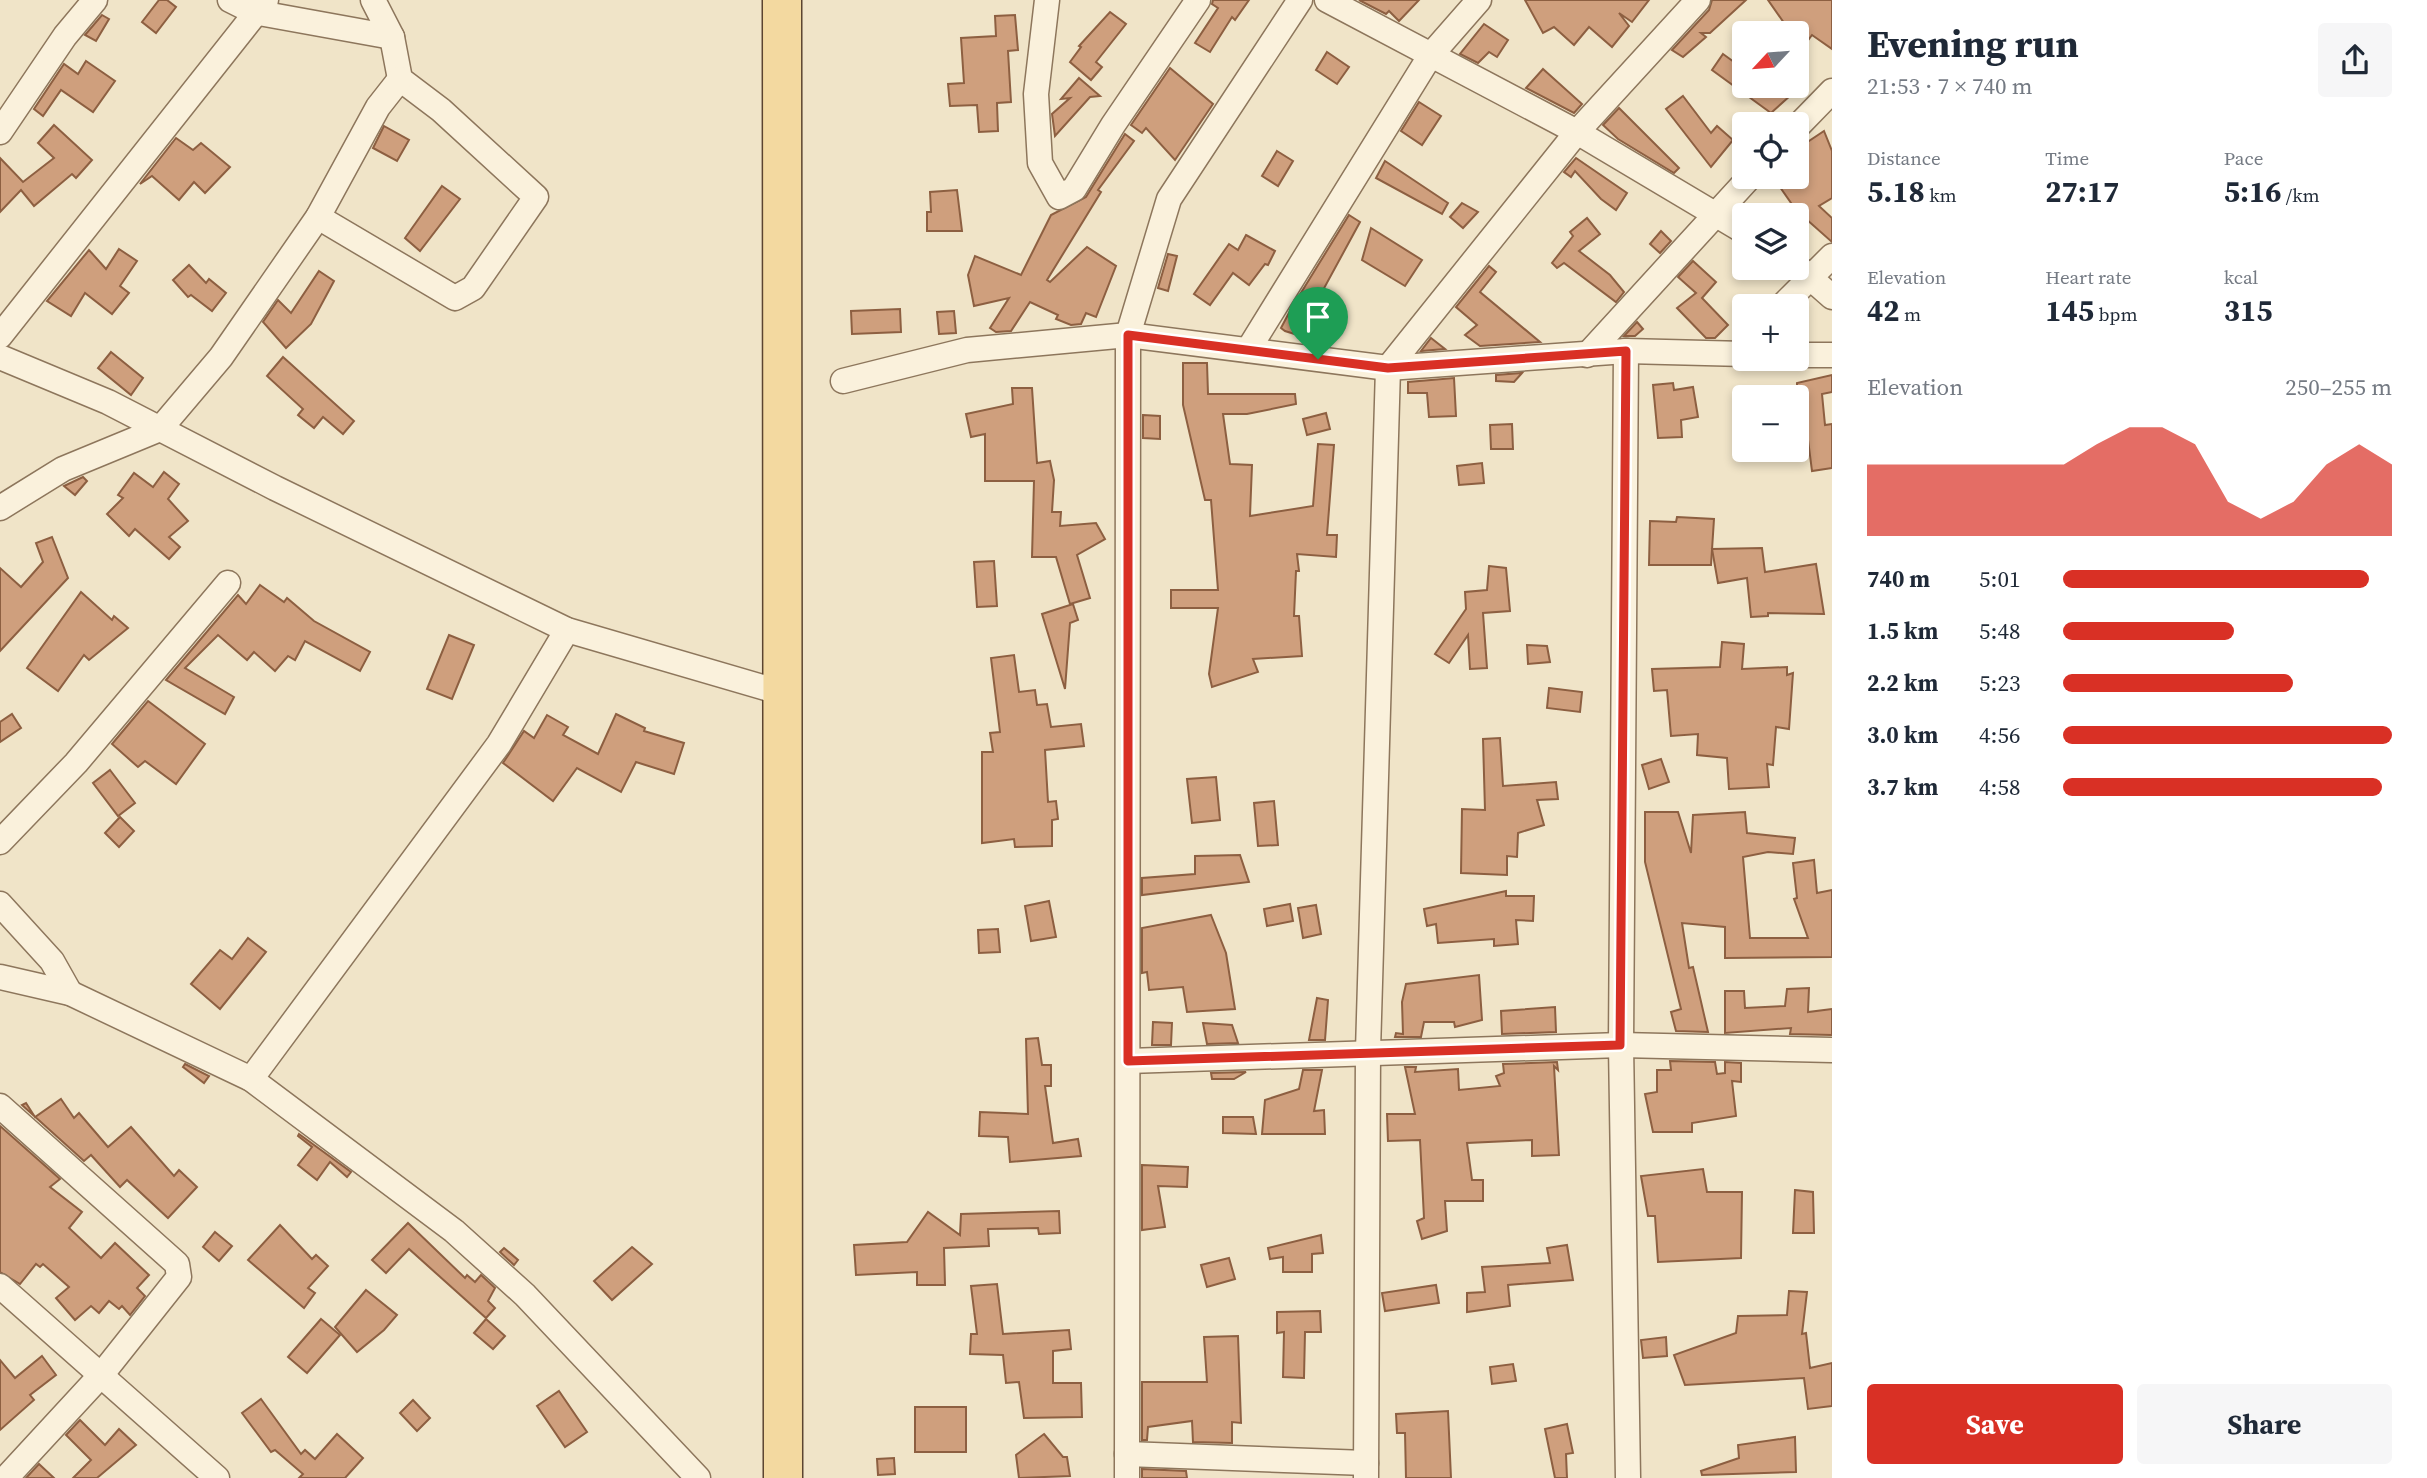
<!DOCTYPE html>
<meta charset="utf-8">
<style>
:root{--surface:#fff;--page:#f6f6f7;--text:#1f2937;--muted:#747a83;--accent:#d93025}
body{margin:0;font-family:"Source Serif 4",serif;background:var(--page);color:var(--text);height:100vh;display:flex;flex-direction:column;font-size:26px;white-space:nowrap}
*{box-sizing:border-box;margin:0}
p{font-size:23px;color:var(--muted)}
.icon{flex:none;width:38px;height:38px;fill:none;stroke:currentColor;stroke-width:2;stroke-linecap:round;stroke-linejoin:round}
.map{position:relative;flex:1;overflow:hidden}
.panel{display:flex;flex-direction:column;background:var(--surface);width:595px}
.panel>*{flex:none}
.needle{width:46px;rotate:244deg}
.buttons{position:absolute;left:1732px;top:21px;display:grid;gap:14px}
.buttons a{display:grid;place-items:center;width:77px;height:77px;border-radius:7px;background:var(--surface);box-shadow:0 4px 10px #0003;font-size:35px}
.pin{position:absolute;display:grid;place-items:center;width:60px;height:60px;color:#fff;margin:-72px -30px;border-radius:50% 50% 50% 0;rotate:-45deg;box-shadow:0 0 7px #0007}
.pin .icon{rotate:45deg}
.round{display:grid;place-items:center;flex:none;width:74px;height:74px;border-radius:7px;background:var(--page)}
.headline{display:flex;align-items:center;justify-content:space-between;height:119px;padding:0 35px}
h1{font-size:38px;font-weight:700;line-height:52px}
.metrics{display:grid;grid-template-columns:repeat(3,1fr);gap:10px;height:119px;padding:7px 35px}
.metrics div{display:grid;align-content:center}
.metrics b{font-size:30px;font-weight:700}
.metrics small{font-size:19px;font-weight:400}
.metrics p{font-size:19px}
.chart{height:196px;padding:14px 35px}
.chart p{display:flex;justify-content:space-between}
.chart svg{width:100%;height:126px;margin-top:7px;fill:var(--accent);opacity:.7}
.primary-button{display:flex;gap:14px;margin-top:auto;padding:14px 35px}
.primary-button a{flex:1;height:80px;border-radius:7px;background:var(--accent);color:#fff;font-size:28px;font-weight:700;line-height:80px;text-align:center}
.primary-button a+a{background:var(--page);color:var(--text)}
ul{padding:0 35px;list-style:none;font-size:23px}
li{display:grid;grid-template-columns:112px 84px 1fr;align-items:center;height:52px}
li i{height:18px;border-radius:9px;background:var(--accent)}
main{display:flex;flex:1;min-height:0}
.map>svg:first-child{display:block}
.building{fill:#cf9f7d;stroke:#8d5f41;stroke-width:2}
.lines{fill:none;stroke-linecap:round;stroke-linejoin:round}
.minor-casing{stroke:#8d765c;stroke-width:27}
.primary-casing{stroke:#5b4430;stroke-width:41}
.minor{stroke:#faf1dc;stroke-width:24}
.primary{stroke:#f3d9a0;stroke-width:38}
.route-casing{stroke:#fff;stroke-width:14}
.route{stroke:#d93025;stroke-width:9}
</style>
<main>
<div class="map">
<svg width="1832" height="1478" viewBox="0 0 1832 1478">
<rect width="100%" height="100%" fill="#f0e4c8"/>
<g class="building">
<path d="M159 0H167L176 7 156 33 142 22Z"/>
<path d="M1213 0H1249L1235 20 1232 17 1210 52 1195 43 1218 8 1212 4Z"/>
<path d="M1359 0H1419L1399 21 1389 11 1386 14Z"/>
<path d="M1525 0H1649L1632 22 1619 13 1629 26 1612 47 1589 27 1574 45 1554 27 1543 33Z"/>
<path d="M1712 0H1746L1710 33H1701L1706 37 1683 57 1672 50 1709 10Z"/>
<path d="M1768 0H1832V49L1812 35 1797 55V33H1791Z"/>
<path d="M1110 12 1126 24 1096 62 1102 67 1091 80 1070 62 1081 47 1079 46Z"/>
<path d="M102 15 109 19 96 41 85 35Z"/>
<path d="M1015 15 1018 50 1008 51 1011 102 997 103 998 131 979 132 977 105 950 106 948 84 964 83 961 38 996 36 995 16Z"/>
<path d="M1484 24 1508 40 1497 57 1489 52 1478 63 1460 54Z"/>
<path d="M1327 52 1349 67 1337 84 1316 70Z"/>
<path d="M1723 54 1745 70V86H1801L1771 113 1712 70Z"/>
<path d="M86 61 115 81 93 112 61 90 43 116 34 109 64 64 78 74Z"/>
<path d="M1170 68 1213 104 1175 160 1146 128 1142 133 1131 125Z"/>
<path d="M1543 69 1582 104 1574 113 1526 88Z"/>
<path d="M1079 78 1100 96 1090 97 1055 136 1052 114 1070 98 1061 99Z"/>
<path d="M1683 96 1711 133 1717 126 1733 140 1711 167 1666 109Z"/>
<path d="M1419 102 1441 116 1422 145 1401 131Z"/>
<path d="M1619 108 1679 168 1674 173 1618 139 1603 125Z"/>
<path d="M54 125 92 160 76 178 72 174 34 206 21 190 0 212V158L23 182 54 158 38 143Z"/>
<path d="M384 126 409 140 397 161 373 148Z"/>
<path d="M1824 131 1832 151V198L1819 206 1832 218V242L1796 210 1773 177H1797V149Z"/>
<path d="M1125 134 1134 141 1098 190 1101 192 1047 280 1050 282 1087 247 1116 266 1096 317 1086 313 1081 324 1071 325 1056 319 1058 315 1030 302 1011 331 996 332 990 328 1009 298 974 306 968 275 975 256 1021 275 1051 215 1086 197Z"/>
<path d="M176 138 193 150 201 143 230 167 205 193 194 182 179 200 152 176 140 184Z"/>
<path d="M1277 151 1293 161 1278 186 1262 176Z"/>
<path d="M1576 158 1627 193 1616 210 1601 199 1575 171 1571 177 1564 172Z"/>
<path d="M1385 161 1448 203 1442 214 1376 178Z"/>
<path d="M442 186 460 199 420 251 405 238Z"/>
<path d="M957 190 962 231H927V212H931L930 192Z"/>
<path d="M1462 203 1478 212 1463 228 1450 217Z"/>
<path d="M1349 215 1360 222 1322 292 1312 303 1316 304 1301 336 1285 331 1281 328 1291 309Z"/>
<path d="M1587 218 1600 234 1579 251 1610 275 1624 292 1616 302 1564 263 1557 268 1552 263 1573 236 1570 232Z"/>
<path d="M1371 228 1422 260 1405 286 1362 260Z"/>
<path d="M1661 231 1671 241 1660 253 1650 244Z"/>
<path d="M1246 235 1275 251 1268 265 1265 264 1249 285 1233 273 1210 305 1194 294 1229 244 1238 250Z"/>
<path d="M119 249 137 261 120 286 129 293 112 314 85 293 71 316 47 301 89 250 106 269Z"/>
<path d="M1168 254 1177 256 1168 291 1158 288Z"/>
<path d="M1693 261 1716 282 1702 298 1728 325 1715 338H1706L1677 308 1696 293 1678 277Z"/>
<path d="M189 265 206 283 209 279 226 293 212 311 191 295 188 297 173 280Z"/>
<path d="M1489 266 1496 272 1480 292 1540 342 1480 346 1465 335 1477 325 1456 307Z"/>
<path d="M319 271 334 281 311 324 286 348 263 322 278 300 291 313Z"/>
<path d="M900 309 901 332 852 334 851 311Z"/>
<path d="M954 311 956 333 939 334 937 312Z"/>
<path d="M1637 322 1643 329 1635 336H1624Z"/>
<path d="M1431 338 1445 349 1421 351Z"/>
<path d="M111 352 143 378 131 395 98 368Z"/>
<path d="M283 357 354 421 343 434 323 417 314 428 298 415 303 409 267 376Z"/>
<path d="M1183 363H1207L1208 394H1295L1296 404 1247 414H1223L1230 464 1252 465 1250 516 1313 506 1318 444 1334 445 1327 535H1337L1336 557 1297 554 1299 571H1296L1294 616H1299L1302 656 1253 659 1258 672 1212 687 1209 674 1218 608H1171V590H1218L1211 500H1205L1183 405Z"/>
<path d="M1522 373 1514 382 1496 381V375Z"/>
<path d="M1832 375V392L1822 394 1825 425 1832 424V468L1812 471 1807 432 1797 433V383Z"/>
<path d="M1454 378 1456 416 1429 417 1427 393H1408V382Z"/>
<path d="M1673 383 1674 390 1693 387 1698 417 1681 420 1682 437 1658 438 1653 385Z"/>
<path d="M1012 388H1032L1037 463 1050 461 1054 480 1052 512H1061L1060 526 1096 523 1105 539 1077 555 1090 598 1070 604 1056 557H1032L1034 481H985V434L971 437 966 414 1013 404Z"/>
<path d="M1326 413 1330 429 1307 435 1303 419Z"/>
<path d="M1143 415 1160 416V439L1143 438Z"/>
<path d="M1512 424 1513 449H1491L1490 425Z"/>
<path d="M1482 463 1484 483 1459 485 1457 466Z"/>
<path d="M164 472 179 484 168 499 188 521 169 537 180 547 169 559 135 529 129 536 107 514 123 498 118 495 134 473 153 487Z"/>
<path d="M83 477 87 481 75 495 64 486Z"/>
<path d="M1677 517 1714 519 1711 565H1649L1650 521 1676 522Z"/>
<path d="M52 537 68 578 0 651V568L21 587 43 562 36 543Z"/>
<path d="M1762 548 1765 572 1816 564 1824 614 1768 613V616L1751 617 1747 578 1718 583 1712 549Z"/>
<path d="M994 561 997 606 977 607 974 562Z"/>
<path d="M1489 566 1506 568 1510 611 1483 613 1487 668 1470 669 1468 635 1449 663 1435 654 1466 609 1465 592 1487 590Z"/>
<path d="M260 585 284 602 287 598 314 621 370 652 360 671 305 641 295 660 288 656 275 671 254 652 247 660 218 635 185 668 234 697 225 714 166 680 238 595 246 604Z"/>
<path d="M81 592 112 620 114 616 128 628 89 660 84 655 58 691 27 668Z"/>
<path d="M1073 604 1078 620 1070 623 1065 689 1042 614Z"/>
<path d="M449 635 474 645 452 699 427 689Z"/>
<path d="M1722 642 1744 644 1742 669 1787 667V675L1793 673 1789 729 1776 727 1773 765 1767 764 1769 787 1729 789 1727 758 1697 755 1698 734 1671 736 1667 690 1654 691 1652 669 1720 667Z"/>
<path d="M1527 645 1547 646 1550 662 1528 664Z"/>
<path d="M1014 655 1019 692 1035 690 1037 705 1047 704 1051 727 1081 724 1084 746 1045 750 1048 802 1056 801 1058 819 1052 820V846L1015 847 1014 839 982 843V752H993L990 733 1000 732 991 658Z"/>
<path d="M1549 688 1582 692 1580 712 1547 708Z"/>
<path d="M148 701 205 744 176 784 145 761 138 767 112 744Z"/>
<path d="M12 714 21 728 0 742V722Z"/>
<path d="M616 714 645 728 644 731 684 743 674 774 636 762 621 792 577 768 553 801 503 763 524 731 534 738 547 715 568 727 563 735 598 754Z"/>
<path d="M1500 738 1503 786 1556 782 1558 799 1537 800 1544 825 1518 833 1517 857 1507 856V875L1461 873 1462 809 1485 810 1483 739Z"/>
<path d="M1661 759 1669 782 1649 789 1642 765Z"/>
<path d="M110 770 135 803 118 816 93 783Z"/>
<path d="M1216 777 1220 820 1192 823 1187 779Z"/>
<path d="M1274 801 1278 845 1258 846 1254 803Z"/>
<path d="M1645 812H1678L1691 853 1693 815 1745 812 1747 833 1795 838 1793 854 1768 852 1743 857 1750 938H1808L1794 899 1797 898 1793 863 1814 860 1817 893 1832 890V957L1725 958V927L1682 923 1689 968 1693 967 1708 1032 1676 1031 1671 1012 1681 1009 1645 862Z"/>
<path d="M120 817 134 831 119 847 105 833Z"/>
<path d="M1240 855 1249 882 1142 895V878L1195 874V856Z"/>
<path d="M1506 891V896H1534L1533 921 1516 920 1518 944 1494 946V939L1438 943 1436 924 1427 926 1424 909Z"/>
<path d="M1049 901 1056 937 1031 941 1025 906Z"/>
<path d="M1290 904 1293 921 1267 926 1264 909Z"/>
<path d="M1316 905 1321 934 1303 938 1298 908Z"/>
<path d="M1211 915 1226 953 1235 1009 1187 1012 1183 987 1149 990 1147 972 1142 973V928Z"/>
<path d="M998 929 1000 952 979 953 978 930Z"/>
<path d="M248 938 266 952 220 1009 191 984 220 950 232 959Z"/>
<path d="M1479 975 1482 1020 1455 1027 1454 1022H1424L1421 1037H1395L1396 1033 1403 1034 1402 1002 1406 984Z"/>
<path d="M1809 988 1808 1012 1832 1009V1035L1790 1034 1791 1028 1725 1033V991H1744L1745 1008 1785 1006 1787 989Z"/>
<path d="M1317 998 1328 1000 1325 1040H1309Z"/>
<path d="M1555 1007 1556 1032 1502 1034 1501 1011Z"/>
<path d="M1153 1022 1172 1023 1171 1045H1152Z"/>
<path d="M1203 1023 1232 1025 1238 1043 1207 1044Z"/>
<path d="M1038 1038 1042 1065H1051V1086H1045L1053 1143 1078 1139 1081 1156 1010 1162 1008 1137 979 1136 980 1112 1028 1114 1026 1039Z"/>
<path d="M1670 1061 1715 1062 1717 1074 1725 1073V1062L1741 1063V1082L1732 1081 1736 1116 1692 1123V1132H1653L1645 1094 1657 1092V1070H1671Z"/>
<path d="M1557 1062 1558 1070 1554 1066 1559 1155 1532 1156V1140L1467 1143 1472 1180H1483V1201H1445L1447 1231 1422 1239 1417 1221 1424 1218 1420 1140 1388 1141 1387 1114H1415L1405 1067H1416L1415 1072 1458 1069 1459 1090 1500 1086 1496 1076 1504 1073 1503 1064Z"/>
<path d="M185 1064 209 1076 204 1083 183 1067Z"/>
<path d="M1303 1070H1322L1314 1111 1324 1110 1325 1134H1262L1265 1100 1299 1089Z"/>
<path d="M1246 1072 1234 1079H1212L1211 1073Z"/>
<path d="M61 1099 74 1118 79 1113 108 1147 131 1127 174 1176 179 1170 197 1187 168 1218 127 1180 120 1187 91 1155 84 1161 22 1105 26 1103 35 1117Z"/>
<path d="M1223 1117H1253L1256 1134 1223 1133Z"/>
<path d="M0 1126 60 1179 50 1187 82 1212 69 1228 101 1258 115 1243 149 1275 137 1288 145 1296 130 1315 122 1306 119 1309 109 1301 99 1313 91 1306 75 1320 56 1298 69 1287 43 1264 40 1267 36 1264 20 1284 0 1272Z"/>
<path d="M299 1134 351 1172 347 1177 330 1162 317 1180 298 1165 312 1147 298 1136Z"/>
<path d="M1142 1165 1188 1167 1187 1187 1158 1186 1165 1227 1142 1230Z"/>
<path d="M1703 1169 1707 1192H1742L1741 1258 1658 1262 1655 1216H1648L1641 1176Z"/>
<path d="M1795 1190 1813 1192 1814 1233H1793Z"/>
<path d="M1059 1211 1060 1233 1039 1234 1038 1228 988 1229 989 1246 944 1248 945 1285H917V1272L856 1275 854 1245 907 1242 928 1212 960 1235 961 1214Z"/>
<path d="M408 1223 465 1278 467 1275 475 1282 481 1275 495 1288 488 1301 495 1308 486 1318 409 1249 386 1273 372 1260Z"/>
<path d="M280 1225 312 1259 316 1255 328 1266 308 1288 315 1293 304 1308 248 1260Z"/>
<path d="M215 1232 232 1246 219 1261 203 1247Z"/>
<path d="M1321 1235 1323 1253 1312 1254V1272H1283V1257L1270 1259 1268 1248Z"/>
<path d="M1567 1245 1573 1280 1508 1285 1510 1306 1467 1312V1293L1485 1292 1482 1267 1550 1263 1547 1248Z"/>
<path d="M632 1247 652 1264 612 1300 594 1281Z"/>
<path d="M504 1248 518 1260 514 1265 500 1252Z"/>
<path d="M1229 1258 1235 1279 1207 1287 1201 1265Z"/>
<path d="M997 1284 1003 1334 1069 1330 1071 1349 1053 1351V1383H1081L1082 1417 1024 1418 1019 1382 1006 1383 1003 1355 970 1354 971 1334H977L971 1286Z"/>
<path d="M1436 1285 1439 1303 1385 1311 1382 1293Z"/>
<path d="M366 1290 397 1315 384 1330 357 1352 335 1327Z"/>
<path d="M1789 1291 1807 1292 1802 1334 1806 1333 1810 1368 1832 1363V1406L1808 1409 1804 1378 1685 1385 1674 1355 1736 1333 1738 1316 1787 1315Z"/>
<path d="M1320 1311 1321 1332H1305L1304 1378 1283 1377 1284 1332 1277 1333V1312Z"/>
<path d="M321 1319 340 1335 307 1373 288 1357Z"/>
<path d="M486 1319 505 1336 493 1349 474 1333Z"/>
<path d="M1238 1336 1241 1423 1232 1422V1443L1193 1442 1192 1421 1148 1427 1147 1440H1142V1382H1207L1204 1337Z"/>
<path d="M1666 1337 1667 1356 1643 1358 1641 1340Z"/>
<path d="M42 1356 56 1375 30 1395 34 1400 0 1430V1360L15 1378Z"/>
<path d="M1513 1364 1516 1381 1492 1384 1490 1367Z"/>
<path d="M559 1391 587 1432 565 1447 537 1406Z"/>
<path d="M261 1399 301 1454 305 1450 315 1459 337 1434 363 1458 345 1478H299L303 1474 275 1450 271 1452 242 1413Z"/>
<path d="M413 1400 430 1418 417 1431 400 1413Z"/>
<rect x="915" y="1407" width="51" height="45"/>
<path d="M1448 1411 1451 1478H1406L1405 1433H1397L1396 1414Z"/>
<path d="M80 1420 105 1445 119 1429 136 1445 97 1478H73L91 1460 66 1435Z"/>
<path d="M1567 1424 1573 1453 1566 1454 1567 1478H1555L1545 1429Z"/>
<path d="M1044 1434 1063 1457H1067L1070 1476 1019 1478 1016 1455Z"/>
<path d="M1795 1437 1796 1472 1702 1475 1701 1471 1739 1458 1738 1445Z"/>
<path d="M894 1458 895 1474 878 1475 877 1459Z"/>
<path d="M39 1464 54 1478H26Z"/>
<path d="M1142 1469 1186 1471 1187 1478H1142Z"/>
</g>
<g class="lines">
<g class="minor-casing">
<g id="minor">
<path d="M230 0 254 12 392 37"/>
<path d="M1047 0 1036 94 1040 163 1059 197 1074 189 1113 125 1198 0"/>
<path d="M1327 0 1577 132 1745 232"/>
<path d="M1797 127 1832 91"/>
<path d="M0 132 65 36 95 0"/>
<path d="M318 217 455 298 473 288 536 197 441 110 400 79 392 37 373 0"/>
<path d="M1798 267 1832 297"/>
<path d="M1782 306 1832 256"/>
<path d="M0 336 266 0"/>
<path d="M1248 350 1430 56 1479 0"/>
<path d="M1626 351 1621 1045 1628 1478"/>
<path d="M1587 355 1750 177"/>
<path d="M1797 355H1832"/>
<path d="M0 357 108 402 275 488 567 630 783 693"/>
<path d="M843 381 967 350 1128 335 1388 368 1626 351 1745 354"/>
<path d="M0 508 63 469 160 429 221 357 318 217 378 107 400 79"/>
<path d="M0 842 76 763 228 583"/>
<path d="M0 904 52 961 70 993"/>
<path d="M0 977 70 993 251 1079 454 1231 525 1295 698 1478"/>
<path d="M1128 1061 1621 1045 1832 1050"/>
<path d="M251 1079 499 744 567 630"/>
<path d="M0 1106 177 1264 179 1277 102 1374 6 1478"/>
<path d="M0 1286 217 1478"/>
<path d="M1127 1454 1366 1463"/>
<path d="M1127 1478 1128 335 1169 199 1300 0"/>
<path d="M1366 1478 1368 1051 1388 368 1577 132 1698 0"/>
</g>
</g>
<g class="primary-casing">
<path id="primary" d="M782 0 783 1478"/>
</g>
<use href="#minor" class="minor"/>
<use href="#primary" class="primary"/>
</g>
<g class="lines">
<g class="route-casing">
<path id="route" d="M1128 335 1388 368 1626 351 1620 1045 1128 1061Z"/>
</g>
<use href="#route" class="route"/>
</g>
</svg>
<div class="buttons">
<a><svg class="needle" viewBox="-14 -14 28 28"><path d="M0-13l5 13h-10z" fill="#e53935"/><path d="M0 13l5-13h-10z" fill="#747a83"/></svg></a>
<a><svg class="icon" aria-label="locate" viewBox="0 0 24 24"><circle cx="12" cy="12" r="6"/><path d="M12 2v4M12 18v4M2 12h4M18 12h4"/></svg></a>
<a><svg class="icon" aria-label="layers" viewBox="0 0 24 24"><path d="M12 4l9 5-9 5-9-5zM3 14l9 5 9-5"/></svg></a>
<a>+</a>
<a>−</a>
</div>
<div class="pin" style="left:1318px;top:359px;background:#1e9e55"><svg class="icon" aria-label="arrive" viewBox="0 0 24 24"><path d="M6 21V4h12l-3 4 3 4H6"/></svg></div>
</div>
<section class="panel">
<div class="headline"><div><h1>Evening run</h1><p>21:53 · 7 × 740 m</p></div><a class="round"><svg class="icon" aria-label="share" viewBox="0 0 24 24"><path d="M12 15V3M7 8l5-5 5 5M5 13v7h14v-7"/></svg></a></div>
<div class="metrics">
<div><p>Distance</p><b>5.18<small> km</small></b></div>
<div><p>Time</p><b>27:17</b></div>
<div><p>Pace</p><b>5:16<small> /km</small></b></div>
</div>
<div class="metrics">
<div><p>Elevation</p><b>42<small> m</small></b></div>
<div><p>Heart rate</p><b>145<small> bpm</small></b></div>
<div><p>kcal</p><b>315</b></div>
</div>
<div class="chart"><p><span>Elevation</span>250–255 m</p>
<svg viewBox="0 0 160 44" preserveAspectRatio="none"><path d="M0 44V19L10 19L20 19L30 19L40 19L50 19L60 19L70 12L80 6L90 6L100 12L110 32L120 38L130 32L140 19L150 12L160 19V44z"/></svg>
</div>
<ul>
<li><b>740 m</b>5:01<i style="width:93%"></i></li>
<li><b>1.5 km</b>5:48<i style="width:52%"></i></li>
<li><b>2.2 km</b>5:23<i style="width:70%"></i></li>
<li><b>3.0 km</b>4:56<i style="width:100%"></i></li>
<li><b>3.7 km</b>4:58<i style="width:97%"></i></li>
</ul>
<div class="primary-button"><a>Save</a><a>Share</a></div>
</section>
</main>
